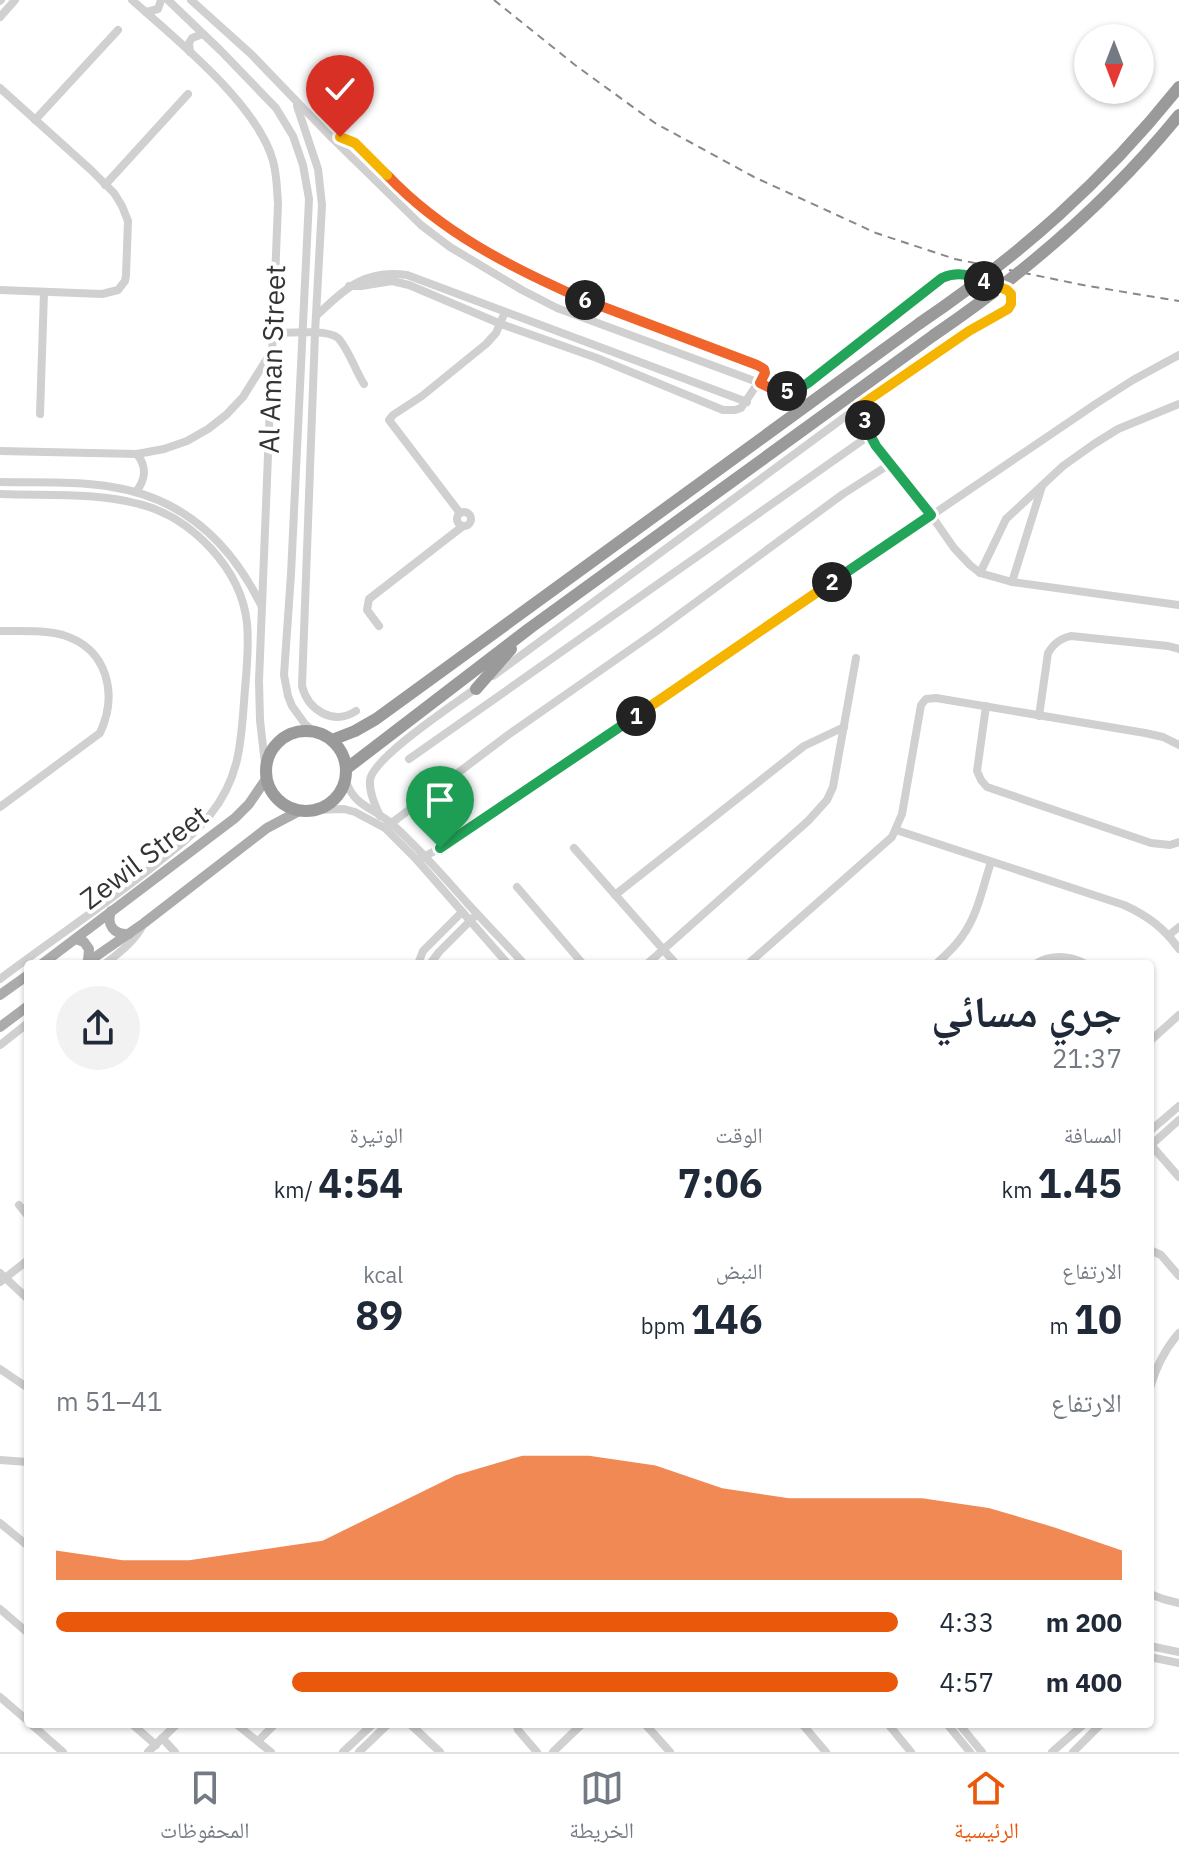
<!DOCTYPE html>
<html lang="ar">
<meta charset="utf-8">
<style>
:root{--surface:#fff;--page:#f2f2f3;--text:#1f2937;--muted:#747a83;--line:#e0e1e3;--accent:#ea580c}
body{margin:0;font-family:"IBM Plex Sans","Noto Naskh Arabic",sans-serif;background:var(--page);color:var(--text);direction:rtl;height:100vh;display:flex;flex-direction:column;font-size:30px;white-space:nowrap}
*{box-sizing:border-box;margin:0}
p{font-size:26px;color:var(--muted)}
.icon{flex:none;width:44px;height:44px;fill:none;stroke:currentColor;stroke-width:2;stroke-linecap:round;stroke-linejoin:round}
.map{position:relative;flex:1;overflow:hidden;direction:ltr}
.details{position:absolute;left:24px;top:960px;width:1130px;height:768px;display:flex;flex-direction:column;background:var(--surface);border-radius:8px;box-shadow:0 2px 6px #0004;direction:rtl}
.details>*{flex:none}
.needle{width:52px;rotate:180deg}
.fabs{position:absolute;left:1074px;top:24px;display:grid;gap:16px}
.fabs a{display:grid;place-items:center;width:80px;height:80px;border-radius:50%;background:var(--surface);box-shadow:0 2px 6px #0004;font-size:40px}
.pin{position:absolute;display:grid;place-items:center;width:68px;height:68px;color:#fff;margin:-82px -34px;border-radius:50% 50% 50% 0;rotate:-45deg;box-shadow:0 0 8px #0007}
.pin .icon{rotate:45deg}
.km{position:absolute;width:40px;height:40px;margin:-20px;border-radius:50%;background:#222;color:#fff;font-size:22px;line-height:40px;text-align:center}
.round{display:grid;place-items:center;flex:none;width:84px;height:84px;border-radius:42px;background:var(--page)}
.summary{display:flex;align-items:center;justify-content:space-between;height:136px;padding:0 32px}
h1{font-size:44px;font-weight:800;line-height:60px}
.stats{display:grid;grid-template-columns:repeat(3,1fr);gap:12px;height:136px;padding:8px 32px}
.stats div{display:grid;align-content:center}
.stats b{font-size:40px;font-weight:800}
.stats small{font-size:22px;font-weight:400}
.stats p{font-size:22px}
.chart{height:224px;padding:16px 32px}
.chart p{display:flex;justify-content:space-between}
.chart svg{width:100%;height:144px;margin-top:8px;fill:var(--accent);opacity:.7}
ul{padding:0 32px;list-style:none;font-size:26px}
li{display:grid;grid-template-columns:128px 96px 1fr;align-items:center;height:60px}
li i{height:20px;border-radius:10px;background:var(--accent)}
.tabs{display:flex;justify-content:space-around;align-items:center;height:112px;border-top:2px solid var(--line);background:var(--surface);font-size:22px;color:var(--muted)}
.tabs a{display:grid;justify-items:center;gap:4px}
.tabs .current{color:var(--accent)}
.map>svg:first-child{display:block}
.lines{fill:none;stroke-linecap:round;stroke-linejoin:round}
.minor{stroke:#d0d0d0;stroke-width:8}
.major{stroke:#ababab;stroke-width:10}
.highway{stroke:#9a9a9a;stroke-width:12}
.rail{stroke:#888;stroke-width:2;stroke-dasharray:8 6;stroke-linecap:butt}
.highway-bridge{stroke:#9a9a9a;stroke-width:12}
.split-1-casing{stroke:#fff;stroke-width:16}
.split-2-casing{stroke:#fff;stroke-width:16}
.split-3-casing{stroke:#fff;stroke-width:16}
.split-4-casing{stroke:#fff;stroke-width:16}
.split-5-casing{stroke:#fff;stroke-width:16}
.split-6-casing{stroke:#fff;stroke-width:16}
.split-7-casing{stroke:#fff;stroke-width:16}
.split-8-casing{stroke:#fff;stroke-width:16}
.split-1{stroke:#22a559;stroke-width:10}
.split-2{stroke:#f5b400;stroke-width:10}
.split-3{stroke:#22a559;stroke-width:10}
.split-4{stroke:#f5b400;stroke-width:10}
.split-5{stroke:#22a559;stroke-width:10}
.split-6{stroke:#f0652b;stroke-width:10}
.split-7{stroke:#f0652b;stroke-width:10}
.split-8{stroke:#f5b400;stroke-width:10}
.labels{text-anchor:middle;stroke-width:8;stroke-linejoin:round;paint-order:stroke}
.street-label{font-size:28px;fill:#333;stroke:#fff}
</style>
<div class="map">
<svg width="1179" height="1752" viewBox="0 0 1179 1752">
<rect width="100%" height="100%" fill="#fff"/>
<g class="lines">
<g class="minor">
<path d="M132 0C175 38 258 105 273 161 277 175 277 190 278 204L259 681 260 720 266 773"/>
<path d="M168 0 221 51 276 108 293 136 303 165 309 199 291 574 284 675 288 696 292 706 305 724 313 731"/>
<path d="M191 0 251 54 331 137 421 225 450 247 522 290 557 308 760 383C776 391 787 394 804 386L935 282C962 265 981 280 1007 290L1011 294V304L1008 309 969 331 861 405 493 676"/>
<path d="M0 1 1 0"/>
<path d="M146 12 158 9 161 0"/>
<path d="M0 17 15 0"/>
<path d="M190 52 189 43 192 38 203 34"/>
<path d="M0 88 91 170 114 193 122 206 128 221 126 275 125 281 118 290 102 294 0 290"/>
<path d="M297 106 318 169 322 205 315 333 302 686C308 710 333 726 356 711"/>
<path d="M35 120 118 30"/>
<path d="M332 137 351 140 426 212 452 232 500 260 548 284 603 308 757 365 764 369 765 373 741 408 735 410H723L597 358 501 324 409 285 392 281 361 286H349"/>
<path d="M105 185 188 94"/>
<path d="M316 316C345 289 364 269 407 275L747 402"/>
<path d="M273 333C288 333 327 329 338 338 348 348 356 372 364 384"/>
<path d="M861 405 866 426 876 446 931 515 954 548 970 565 980 573 1012 582 1179 605"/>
<path d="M40 414 44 292"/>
<path d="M0 451 137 454 164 449 187 441 208 429 226 415 243 397 270 354"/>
<path d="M0 482C37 483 76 481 112 487 183 498 230 542 261 605"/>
<path d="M136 492C146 479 147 467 137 454"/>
<path d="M0 494C44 496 96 492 139 504 191 517 241 568 247 623 249 645 247 668 245 689 241 738 242 775 210 815 195 834 175 849 156 864 106 904 52 940 0 979"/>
<circle cx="464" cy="519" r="7"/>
<path d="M460 513 389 420 393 415 422 396 486 344 496 333 505 312"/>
<path d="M980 573 1006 519 1063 466 1094 444 1118 429 1179 404"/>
<path d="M1012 582 1042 486"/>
<path d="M379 626 367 610 369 599 463 526"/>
<path d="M0 631C21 631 43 630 63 635 108 649 118 694 100 733L0 807"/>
<path d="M986 706 977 771 981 780 987 787 1151 843 1170 845 1179 842"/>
<path d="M1039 716 1048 653C1054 643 1060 639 1071 636L1168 646 1179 649"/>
<path d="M409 759 870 435"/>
<path d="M345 778C353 807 373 807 392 824 420 849 444 877 469 905 487 925 506 944 524 964"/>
<path d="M315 810 344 809 355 812 385 828 417 860 508 964"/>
<path d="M380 816C375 805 369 792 370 780 373 757 458 702 479 686"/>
<path d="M385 828 508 735 654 633 843 494 890 464"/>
<path d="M896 830 1124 905C1148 916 1164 928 1179 949"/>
<path d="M574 848 676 964"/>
<path d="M417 860 445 846 1097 403 1133 380 1179 355"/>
<path d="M517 887 583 964"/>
<path d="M615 895 804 746 844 727"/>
<path d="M1169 935 1179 927"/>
<path d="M105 964C119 953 135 941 143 925"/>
<path d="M418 964 423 951 462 912"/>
<path d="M430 964 439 952 473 918"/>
<path d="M647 964 808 821 827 800 833 787 856 658"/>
<path d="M748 964 892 837 902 814 921 705 926 699 936 698 1145 733 1163 737 1179 745"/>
<path d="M936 964C946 955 956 946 963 935 978 914 983 886 991 862"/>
<path d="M1035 964C1052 954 1068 955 1086 964"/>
<path d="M1150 1041 1179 1015"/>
<path d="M0 1045 28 1023"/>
<path d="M1150 1131 1179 1106"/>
<path d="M1151 1145 1179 1177"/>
<path d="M1150 1146 1179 1120"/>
<path d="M19 1205 28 1216"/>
<path d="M1150 1250 1161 1255 1179 1276"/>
<path d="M0 1273 28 1299"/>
<path d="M0 1282 28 1260"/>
<path d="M0 1369 28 1388"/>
<path d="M1150 1388C1156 1367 1164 1350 1179 1333"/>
<path d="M0 1460 28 1462"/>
<path d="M0 1523 28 1546"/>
<path d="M1150 1594 1163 1599 1179 1603"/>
<path d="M0 1609 28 1633"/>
<path d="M1150 1646 1179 1652"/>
<path d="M1150 1657 1179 1663"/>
<path d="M0 1697 28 1721"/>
<path d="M31 1724 63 1752"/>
<path d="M132 1724 156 1745"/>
<path d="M236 1724 271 1752"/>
<path d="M410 1724 440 1752"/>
<path d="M516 1724 518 1730 537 1752"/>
<path d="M645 1724 670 1752"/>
<path d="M802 1724 826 1752"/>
<path d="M888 1724 911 1752"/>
<path d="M947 1724 970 1752"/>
<path d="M959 1724 982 1752"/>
<path d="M162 1738 175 1752"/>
<path d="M258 1741 275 1724"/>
<path d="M148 1752 177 1724"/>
<path d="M343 1752 373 1724"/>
<path d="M359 1752 388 1724"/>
<path d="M553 1752 582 1724"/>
<path d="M1052 1752 1084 1724"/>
<path d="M1073 1752 1101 1724"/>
</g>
<g class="major">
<path d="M111 911C106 925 114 935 129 934"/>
<path d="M76 939 84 942 89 949 88 961"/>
<path d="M42 964 235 818 249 804 266 779"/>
<path d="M85 964 144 923 267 828 301 810"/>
<path d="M0 995 28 975"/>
<path d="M0 1027 28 1006"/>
</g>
<g class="highway">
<path d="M476 689 511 649"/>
<circle cx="306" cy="771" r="40"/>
<path d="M332 740 355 731 376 719 920 323"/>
<path d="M346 769 530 628 934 335"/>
</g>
<path class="rail" d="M494 0 575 65 655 123 754 177 876 233 955 259 1088 286 1179 301"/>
<g class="highway-bridge">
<path d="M920 323C1020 255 1104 181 1179 87"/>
<path d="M934 335C1025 273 1109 201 1179 115"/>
</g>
</g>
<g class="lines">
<g class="split-1-casing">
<path id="split-1" d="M440 848 636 716"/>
</g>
<g class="split-2-casing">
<path id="split-2" d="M636 716 832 582"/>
</g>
<g class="split-3-casing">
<path id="split-3" d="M832 582 931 515 876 446 870 435 865 420"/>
</g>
<g class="split-4-casing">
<path id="split-4" d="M865 420 861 405 969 331 1008 309 1011 304V294L1007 290 984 281"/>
</g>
<g class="split-5-casing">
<path id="split-5" d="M787 391 800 388 808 383 942 278C958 271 969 275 984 281"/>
</g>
<g class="split-6-casing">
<path id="split-6" d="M585 300 757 365 764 369 765 373 760 383 772 389 787 391"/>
</g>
<g class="split-7-casing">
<path id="split-7" d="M387 175C442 233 512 268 585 300"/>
</g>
<g class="split-8-casing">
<path id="split-8" d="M340 137 355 143 387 175"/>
</g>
<use href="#split-1" class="split-1"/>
<use href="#split-2" class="split-2"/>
<use href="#split-3" class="split-3"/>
<use href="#split-4" class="split-4"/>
<use href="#split-5" class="split-5"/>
<use href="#split-6" class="split-6"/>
<use href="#split-7" class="split-7"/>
<use href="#split-8" class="split-8"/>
</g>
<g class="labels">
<g class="street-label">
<text transform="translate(272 359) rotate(-88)" y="10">Al Aman Street</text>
<text transform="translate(144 857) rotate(-37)" y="10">Zewil Street</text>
</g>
</g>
</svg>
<div class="fabs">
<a><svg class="needle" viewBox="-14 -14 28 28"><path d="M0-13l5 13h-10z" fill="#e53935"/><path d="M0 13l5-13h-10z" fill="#747a83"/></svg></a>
</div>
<div class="pin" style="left:440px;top:848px;background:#1e9e55"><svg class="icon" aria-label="arrive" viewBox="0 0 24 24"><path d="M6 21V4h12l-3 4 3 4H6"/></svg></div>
<div class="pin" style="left:340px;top:137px;background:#d93025"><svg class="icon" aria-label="check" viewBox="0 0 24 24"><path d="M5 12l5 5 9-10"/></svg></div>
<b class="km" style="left:636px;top:716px">1</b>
<b class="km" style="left:832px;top:582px">2</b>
<b class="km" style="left:865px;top:420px">3</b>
<b class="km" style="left:984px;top:281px">4</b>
<b class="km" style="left:787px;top:391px">5</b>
<b class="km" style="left:585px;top:300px">6</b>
<section class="details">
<div class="summary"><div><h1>جري مسائي</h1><p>21:37</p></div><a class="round"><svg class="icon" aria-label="share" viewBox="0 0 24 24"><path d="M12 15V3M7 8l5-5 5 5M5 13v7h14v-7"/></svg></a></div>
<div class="stats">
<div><p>المسافة</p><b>1.45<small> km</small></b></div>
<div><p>الوقت</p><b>7:06</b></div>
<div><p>الوتيرة</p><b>4:54<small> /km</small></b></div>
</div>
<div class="stats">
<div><p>الارتفاع</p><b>10<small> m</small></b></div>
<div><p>النبض</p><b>146<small> bpm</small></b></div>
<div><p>kcal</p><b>89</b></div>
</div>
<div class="chart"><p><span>الارتفاع</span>41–51 m</p>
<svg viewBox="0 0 160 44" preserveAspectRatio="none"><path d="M0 44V35L10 38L20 38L30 35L40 32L50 22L60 12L70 6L80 6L90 9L100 16L110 19L120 19L130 19L140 22L150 28L160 35V44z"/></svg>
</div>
<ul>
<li><b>200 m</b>4:33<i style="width:100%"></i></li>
<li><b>400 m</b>4:57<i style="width:72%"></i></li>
</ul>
</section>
</div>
<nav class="tabs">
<a class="current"><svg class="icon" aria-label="home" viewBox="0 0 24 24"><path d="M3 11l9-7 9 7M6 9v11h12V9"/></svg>الرئيسية</a>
<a><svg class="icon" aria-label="map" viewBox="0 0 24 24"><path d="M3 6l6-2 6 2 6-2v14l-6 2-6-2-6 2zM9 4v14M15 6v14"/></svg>الخريطة</a>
<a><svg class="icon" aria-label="saved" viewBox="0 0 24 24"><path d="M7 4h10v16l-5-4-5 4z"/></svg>المحفوظات</a>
</nav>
